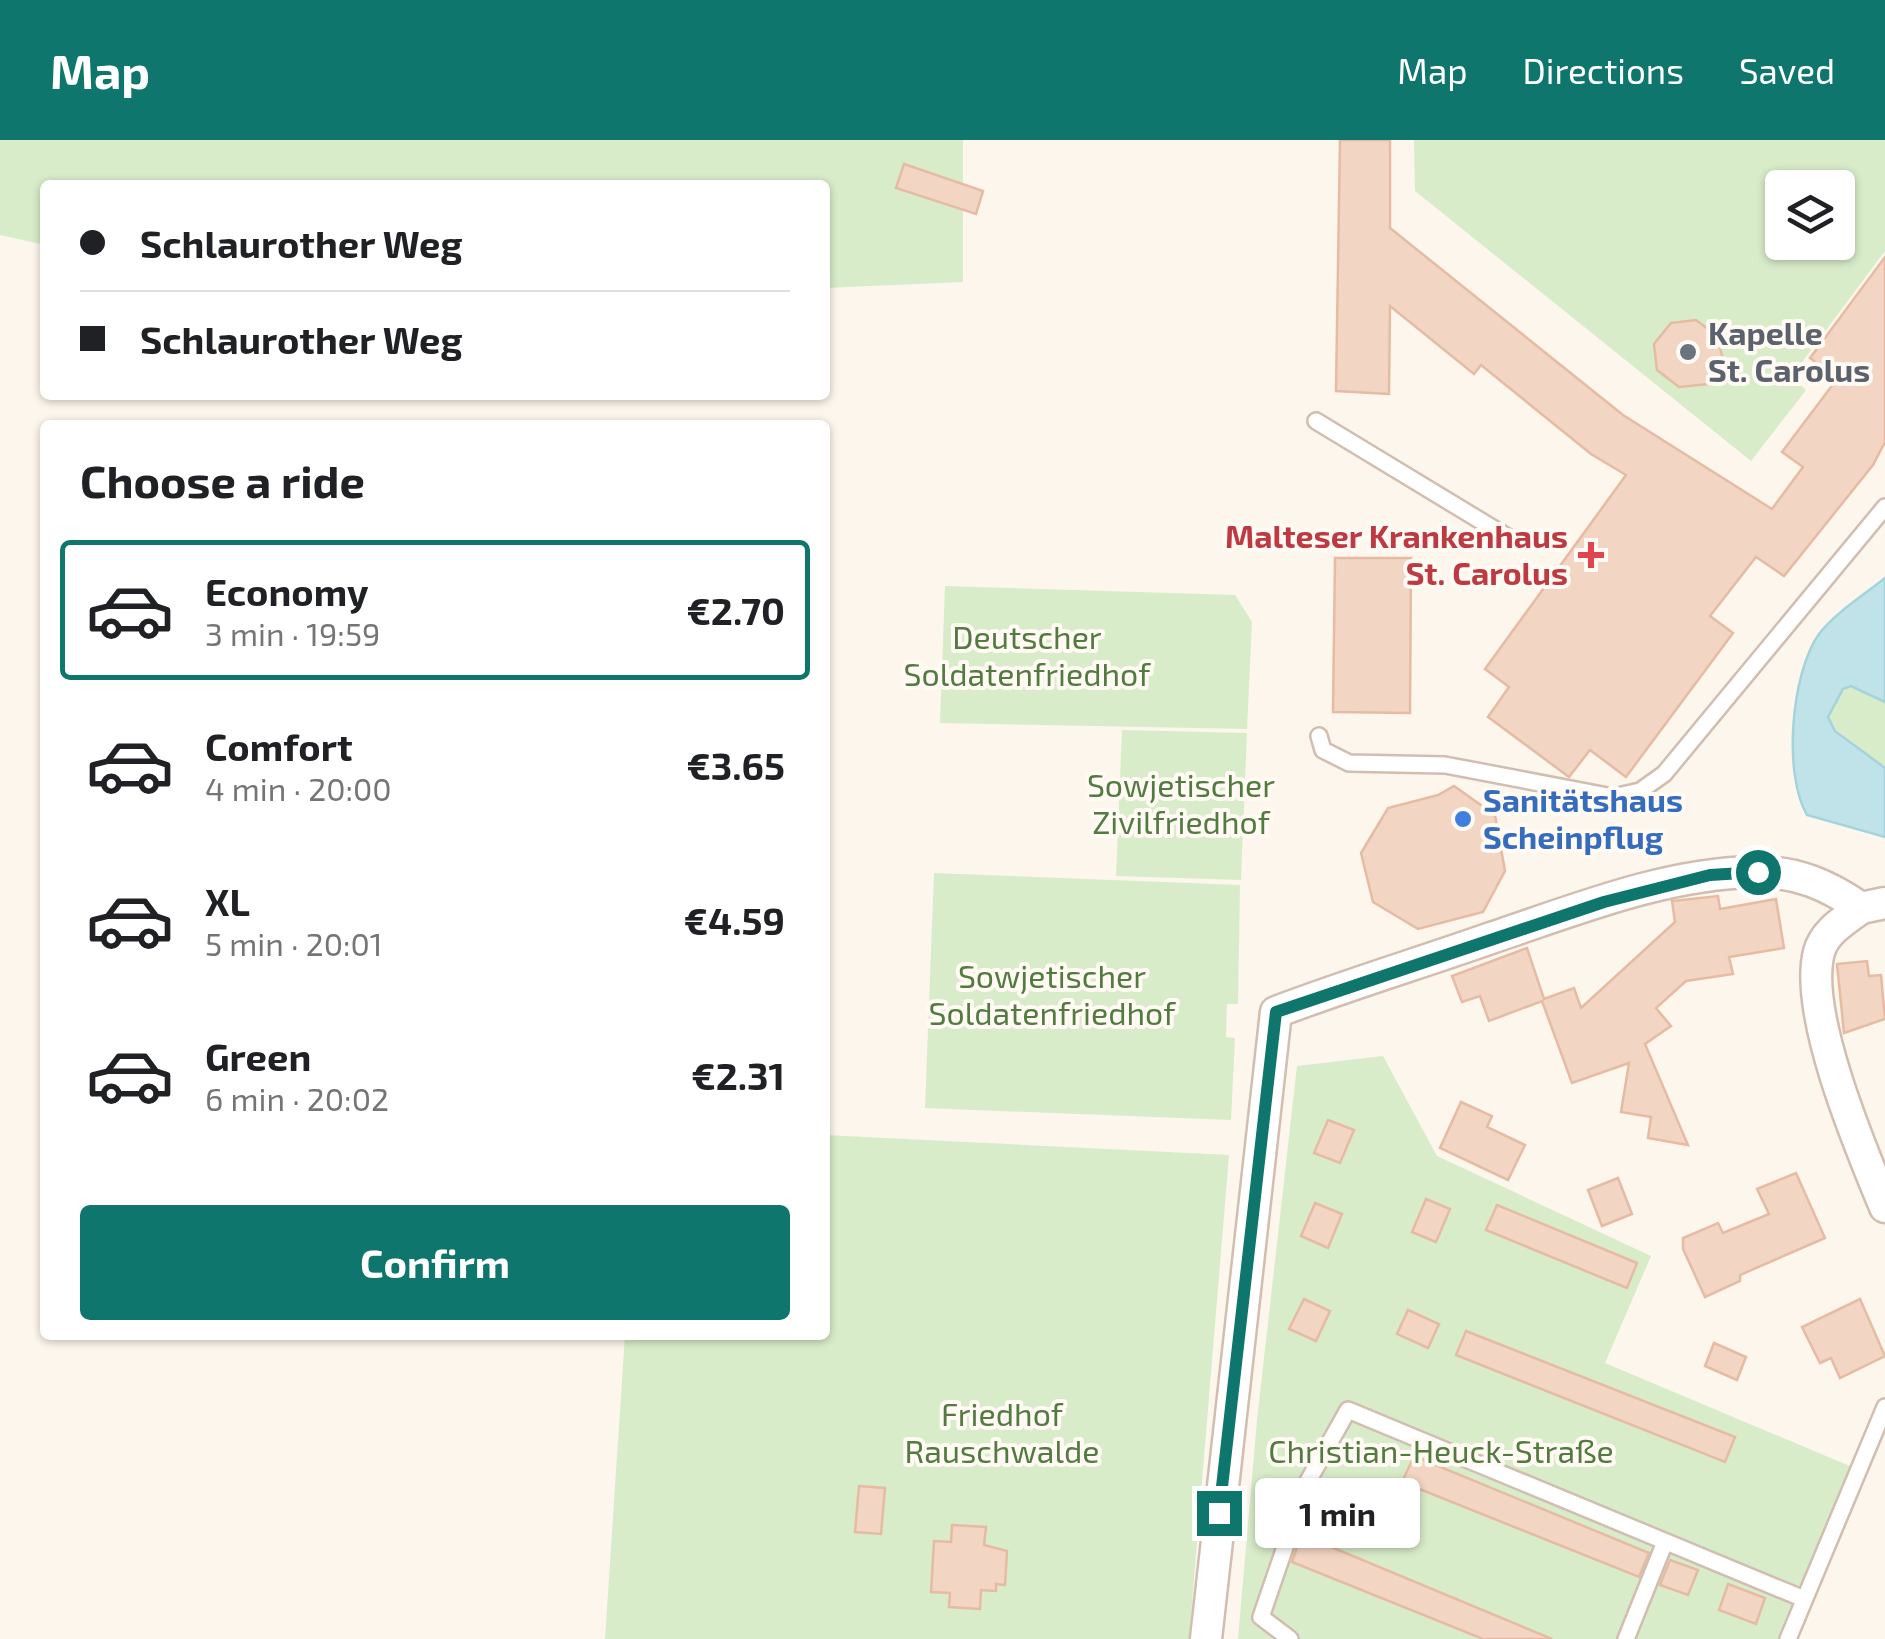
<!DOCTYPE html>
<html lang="en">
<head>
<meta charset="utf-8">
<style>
	:root { --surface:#fff; --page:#f2f2f2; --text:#202124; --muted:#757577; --line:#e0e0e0; --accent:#0f766e }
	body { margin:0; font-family:"Exo 2",sans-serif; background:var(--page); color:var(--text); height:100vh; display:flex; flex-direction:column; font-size:38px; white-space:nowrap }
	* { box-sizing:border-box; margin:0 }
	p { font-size:32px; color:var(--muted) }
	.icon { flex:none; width:55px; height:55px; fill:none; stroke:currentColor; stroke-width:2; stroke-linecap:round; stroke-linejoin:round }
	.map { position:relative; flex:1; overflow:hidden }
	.side { position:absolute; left:40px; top:280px; width:790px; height:920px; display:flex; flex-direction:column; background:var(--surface); border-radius:10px; box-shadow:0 2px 8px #0004 }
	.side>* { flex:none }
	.guide { position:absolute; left:40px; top:40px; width:790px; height:220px; border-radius:10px; box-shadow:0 2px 8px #0004; display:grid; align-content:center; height:220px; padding:0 40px; background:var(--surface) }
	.tools { position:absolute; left:1765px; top:30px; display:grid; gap:20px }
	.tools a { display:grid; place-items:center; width:90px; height:90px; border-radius:10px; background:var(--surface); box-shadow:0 2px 8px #0004; font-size:50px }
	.end { position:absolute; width:45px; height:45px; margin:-22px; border:12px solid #0f766e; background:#fff; box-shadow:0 0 0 5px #fff }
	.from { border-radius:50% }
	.bubble { position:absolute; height:70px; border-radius:10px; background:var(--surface); box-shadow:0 2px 8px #0004; font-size:32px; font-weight:700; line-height:70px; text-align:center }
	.guide b { display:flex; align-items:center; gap:35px; height:95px; font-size:38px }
	.guide b+b { border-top:2px solid var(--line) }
	.guide i { width:25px; height:25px; background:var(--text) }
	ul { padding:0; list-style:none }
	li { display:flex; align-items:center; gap:30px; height:140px; margin:0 20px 15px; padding:0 20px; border:5px solid transparent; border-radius:10px }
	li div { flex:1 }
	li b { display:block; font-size:38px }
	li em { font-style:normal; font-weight:700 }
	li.active { border-color:var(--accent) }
	li>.icon { width:90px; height:90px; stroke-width:1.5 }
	h2 { padding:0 40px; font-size:45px; line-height:120px }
	.primary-button { display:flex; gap:20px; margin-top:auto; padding:20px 40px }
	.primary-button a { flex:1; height:115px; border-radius:10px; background:var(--accent); color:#fff; font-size:40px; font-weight:700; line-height:115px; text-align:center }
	header { display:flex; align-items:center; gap:60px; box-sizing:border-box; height:140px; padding:0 50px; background:var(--accent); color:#fff }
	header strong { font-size:48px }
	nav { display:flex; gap:55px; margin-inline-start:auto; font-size:35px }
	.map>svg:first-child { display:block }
	.green { fill:#d8ecc9; fill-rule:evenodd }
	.water { fill:#bfe3e8; stroke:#a5d3da; stroke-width:2.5 }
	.building { fill:#f3d5c3; stroke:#e6bba3; stroke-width:2.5 }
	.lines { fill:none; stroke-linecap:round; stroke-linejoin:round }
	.service-casing { stroke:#d1beb0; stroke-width:20 }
	.minor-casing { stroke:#d1beb0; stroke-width:35 }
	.service { stroke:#fff; stroke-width:15 }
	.minor { stroke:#fff; stroke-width:30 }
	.route { stroke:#0f766e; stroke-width:12 }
	.worship-dot { fill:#6b7280; stroke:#fffaf3; stroke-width:4 }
	.health-dot { fill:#e0444e; stroke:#fffaf3; stroke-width:4 }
	.shop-dot { fill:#3f7fe0; stroke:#fffaf3; stroke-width:4 }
	.labels { text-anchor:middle; stroke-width:8; stroke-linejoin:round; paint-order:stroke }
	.worship-label { font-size:32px; font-weight:bold; fill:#5b616d; stroke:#fffaf3; text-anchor:start }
	.health-label { font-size:32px; font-weight:bold; fill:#be3a42; stroke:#fffaf3; text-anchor:end }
	.park-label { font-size:32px; fill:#537a41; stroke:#fffaf3 }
	.shop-label { font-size:32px; font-weight:bold; fill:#366cbe; stroke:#fffaf3; text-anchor:start }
</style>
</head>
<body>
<header>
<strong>Map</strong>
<nav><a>Map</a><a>Directions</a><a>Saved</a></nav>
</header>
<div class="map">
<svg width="1885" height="1499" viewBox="0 0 1885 1499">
	<rect width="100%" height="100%" fill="#fdf6ec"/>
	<g class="green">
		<polygon points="0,0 963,0 963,142 825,148 825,45 45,45 45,105 0,95"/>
		<path d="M1414 0H1885V111L1791 237 1806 250 1751 321 1415 51ZM1782 48H1838V102H1782Z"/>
		<polygon points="945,446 1235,455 1252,482 1247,589 940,583"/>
		<path d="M1851 546 1885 562V628L1829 584C1827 571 1839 551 1851 546Z"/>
		<polygon points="1122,590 1247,593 1241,740 1116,736"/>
		<polygon points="934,733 1240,745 1238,864 1227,864 1226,897 1235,898 1231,980 925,968"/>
		<polygon points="1383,916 1437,1016 1651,1116 1605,1223 1852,1327 1778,1499 1238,1499 1257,1280 1297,926"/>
		<polygon points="825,995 1229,1015 1189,1499 605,1499 625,1195 825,1195"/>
	</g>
	<path class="water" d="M1885 438V562L1851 546 1843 549 1828 577 1835 591 1885 628V697L1807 675C1783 634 1791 533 1819 494 1835 473 1864 455 1885 438Z"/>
	<g class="building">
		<polygon points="1340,0 1390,0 1390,88 1623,275 1772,369 1803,327 1782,312 1837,239 1810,218 1885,117 1885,302 1873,325 1784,436 1756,417 1710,476 1733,493 1626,637 1590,610 1569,637 1488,577 1509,547 1485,529 1626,335 1591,314 1481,225 1474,234 1390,166 1389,254 1336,251"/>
		<polygon points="904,24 983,51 976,74 896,48"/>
		<polygon points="1696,180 1717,196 1729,242 1679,247 1657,230 1654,204 1671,183"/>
		<polygon points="1335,418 1411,418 1410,573 1333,572"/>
		<polygon points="1454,646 1495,675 1505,731 1483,772 1418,789 1373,762 1361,713 1388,668 1438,655"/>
		<polygon points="1718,756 1720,769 1776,759 1784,808 1729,817 1733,834 1686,841 1656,868 1671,886 1645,904 1688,1005 1648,998 1651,977 1621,972 1629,923 1572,943 1542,861 1489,881 1480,856 1462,862 1452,836 1527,808 1544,859 1574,848 1581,868 1675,782 1672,761"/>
		<polygon points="1867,821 1869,836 1881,835 1885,879 1844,893 1837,824"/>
		<polygon points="1461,962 1492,976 1487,987 1525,1005 1508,1040 1440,1008"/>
		<polygon points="1328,980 1354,990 1340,1023 1314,1013"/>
		<polygon points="1796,1033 1825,1098 1740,1135 1740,1141 1705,1157 1683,1109 1683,1098 1718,1083 1723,1093 1769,1074 1757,1049"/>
		<polygon points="1618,1038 1632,1074 1602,1086 1588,1050"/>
		<polygon points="1426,1059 1450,1069 1436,1102 1412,1092"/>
		<polygon points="1315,1063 1342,1074 1328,1108 1301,1096"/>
		<polygon points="1497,1065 1637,1123 1627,1148 1486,1090"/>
		<polygon points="1304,1159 1330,1171 1316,1201 1289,1189"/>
		<polygon points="1860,1159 1885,1216 1840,1238 1831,1218 1820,1223 1802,1187"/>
		<polygon points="1408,1170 1439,1184 1428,1208 1397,1194"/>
		<polygon points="1466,1191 1735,1297 1725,1322 1456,1215"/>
		<polygon points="1714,1203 1746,1217 1737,1240 1705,1226"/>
		<polygon points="1414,1316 1649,1413 1639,1437 1402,1342"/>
		<polygon points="859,1346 885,1348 881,1394 855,1392"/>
		<polygon points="1314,1357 1338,1367 1324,1404 1552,1499 1483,1499 1292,1422"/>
		<polygon points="952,1385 986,1387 984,1405 1007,1411 1005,1445 996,1444 996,1451 981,1450 980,1469 949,1467 950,1453 931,1452 934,1401 951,1402"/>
		<polygon points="1670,1420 1698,1430 1688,1455 1660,1445"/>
		<polygon points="1728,1444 1765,1458 1756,1484 1719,1470"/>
	</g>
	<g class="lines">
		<defs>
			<g id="service">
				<polyline points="1316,281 1509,398"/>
				<polyline points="1319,596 1323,610 1349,623 1445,625 1613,657 1640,651 1664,634 1885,367"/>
				<polyline points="1290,1499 1261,1477 1307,1343 1348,1270 1804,1459"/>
				<polyline points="1626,1499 1665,1402"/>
				<polyline points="1788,1499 1885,1267"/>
			</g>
			<g id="minor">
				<path d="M1861 768C1844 781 1825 791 1819 812 1803 873 1861 1009 1885 1067"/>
				<path d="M1206 1499 1276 872C1347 845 1420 823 1491 798 1575 770 1666 733 1755 732 1796 731 1828 745 1861 768L1885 763"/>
			</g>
		</defs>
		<use href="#service" class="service-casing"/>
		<use href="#minor" class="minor-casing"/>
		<use href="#service" class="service"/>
		<use href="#minor" class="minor"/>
	</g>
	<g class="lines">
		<polyline class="route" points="1219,1373 1276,872 1604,762 1710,735 1758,732"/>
	</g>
	<circle class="worship-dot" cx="1688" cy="212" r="10"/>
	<path class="health-dot" d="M1586 400h10v10h10v10h-10v10h-10v-10h-10v-10h10z"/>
	<circle class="shop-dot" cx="1463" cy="679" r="10"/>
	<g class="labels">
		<g class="worship-label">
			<text x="1708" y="205">Kapelle<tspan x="1708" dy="37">St. Carolus</tspan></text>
		</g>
		<g class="health-label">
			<text x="1568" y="408">Malteser Krankenhaus<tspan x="1568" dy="37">St. Carolus</tspan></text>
		</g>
		<g class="park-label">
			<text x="1027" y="509">Deutscher<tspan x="1027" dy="37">Soldatenfriedhof</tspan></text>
			<text x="1181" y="657">Sowjetischer<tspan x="1181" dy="37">Zivilfriedhof</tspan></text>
			<text x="1052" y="848">Sowjetischer<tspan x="1052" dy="37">Soldatenfriedhof</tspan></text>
			<text x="1002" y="1286">Friedhof<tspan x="1002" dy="37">Rauschwalde</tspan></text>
			<text x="1441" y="1323">Christian-Heuck-Straße</text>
		</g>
		<g class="shop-label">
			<text x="1483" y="672">Sanitätshaus<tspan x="1483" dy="37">Scheinpflug</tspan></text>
		</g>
	</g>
</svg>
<div class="tools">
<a><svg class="icon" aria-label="layers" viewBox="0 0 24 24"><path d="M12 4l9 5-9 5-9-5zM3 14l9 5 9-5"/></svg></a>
</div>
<i class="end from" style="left:1758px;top:732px"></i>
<i class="end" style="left:1219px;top:1373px"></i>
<div class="bubble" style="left:1255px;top:1338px;width:165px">1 min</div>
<div class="guide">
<b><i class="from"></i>Schlaurother Weg</b>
<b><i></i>Schlaurother Weg</b>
</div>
<section class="side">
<h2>Choose a ride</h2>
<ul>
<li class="active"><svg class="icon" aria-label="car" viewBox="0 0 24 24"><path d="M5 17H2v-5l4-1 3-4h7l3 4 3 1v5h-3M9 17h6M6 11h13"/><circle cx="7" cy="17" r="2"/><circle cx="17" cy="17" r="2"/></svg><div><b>Economy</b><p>3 min · 19:59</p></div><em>€2.70</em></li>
<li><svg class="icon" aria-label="car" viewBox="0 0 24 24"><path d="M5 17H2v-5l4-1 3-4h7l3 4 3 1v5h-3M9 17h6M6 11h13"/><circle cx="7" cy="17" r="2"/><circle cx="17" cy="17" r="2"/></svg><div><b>Comfort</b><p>4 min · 20:00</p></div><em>€3.65</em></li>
<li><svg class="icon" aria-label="car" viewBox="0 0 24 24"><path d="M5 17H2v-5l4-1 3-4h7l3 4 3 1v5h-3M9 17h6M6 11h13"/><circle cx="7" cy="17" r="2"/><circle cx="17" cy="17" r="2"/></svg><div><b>XL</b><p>5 min · 20:01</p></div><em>€4.59</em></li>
<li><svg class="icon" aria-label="car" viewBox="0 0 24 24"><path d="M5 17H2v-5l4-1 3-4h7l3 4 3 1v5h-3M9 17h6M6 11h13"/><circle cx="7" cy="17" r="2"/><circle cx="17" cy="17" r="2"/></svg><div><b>Green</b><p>6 min · 20:02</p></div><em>€2.31</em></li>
</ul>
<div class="primary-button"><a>Confirm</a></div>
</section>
</div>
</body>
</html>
